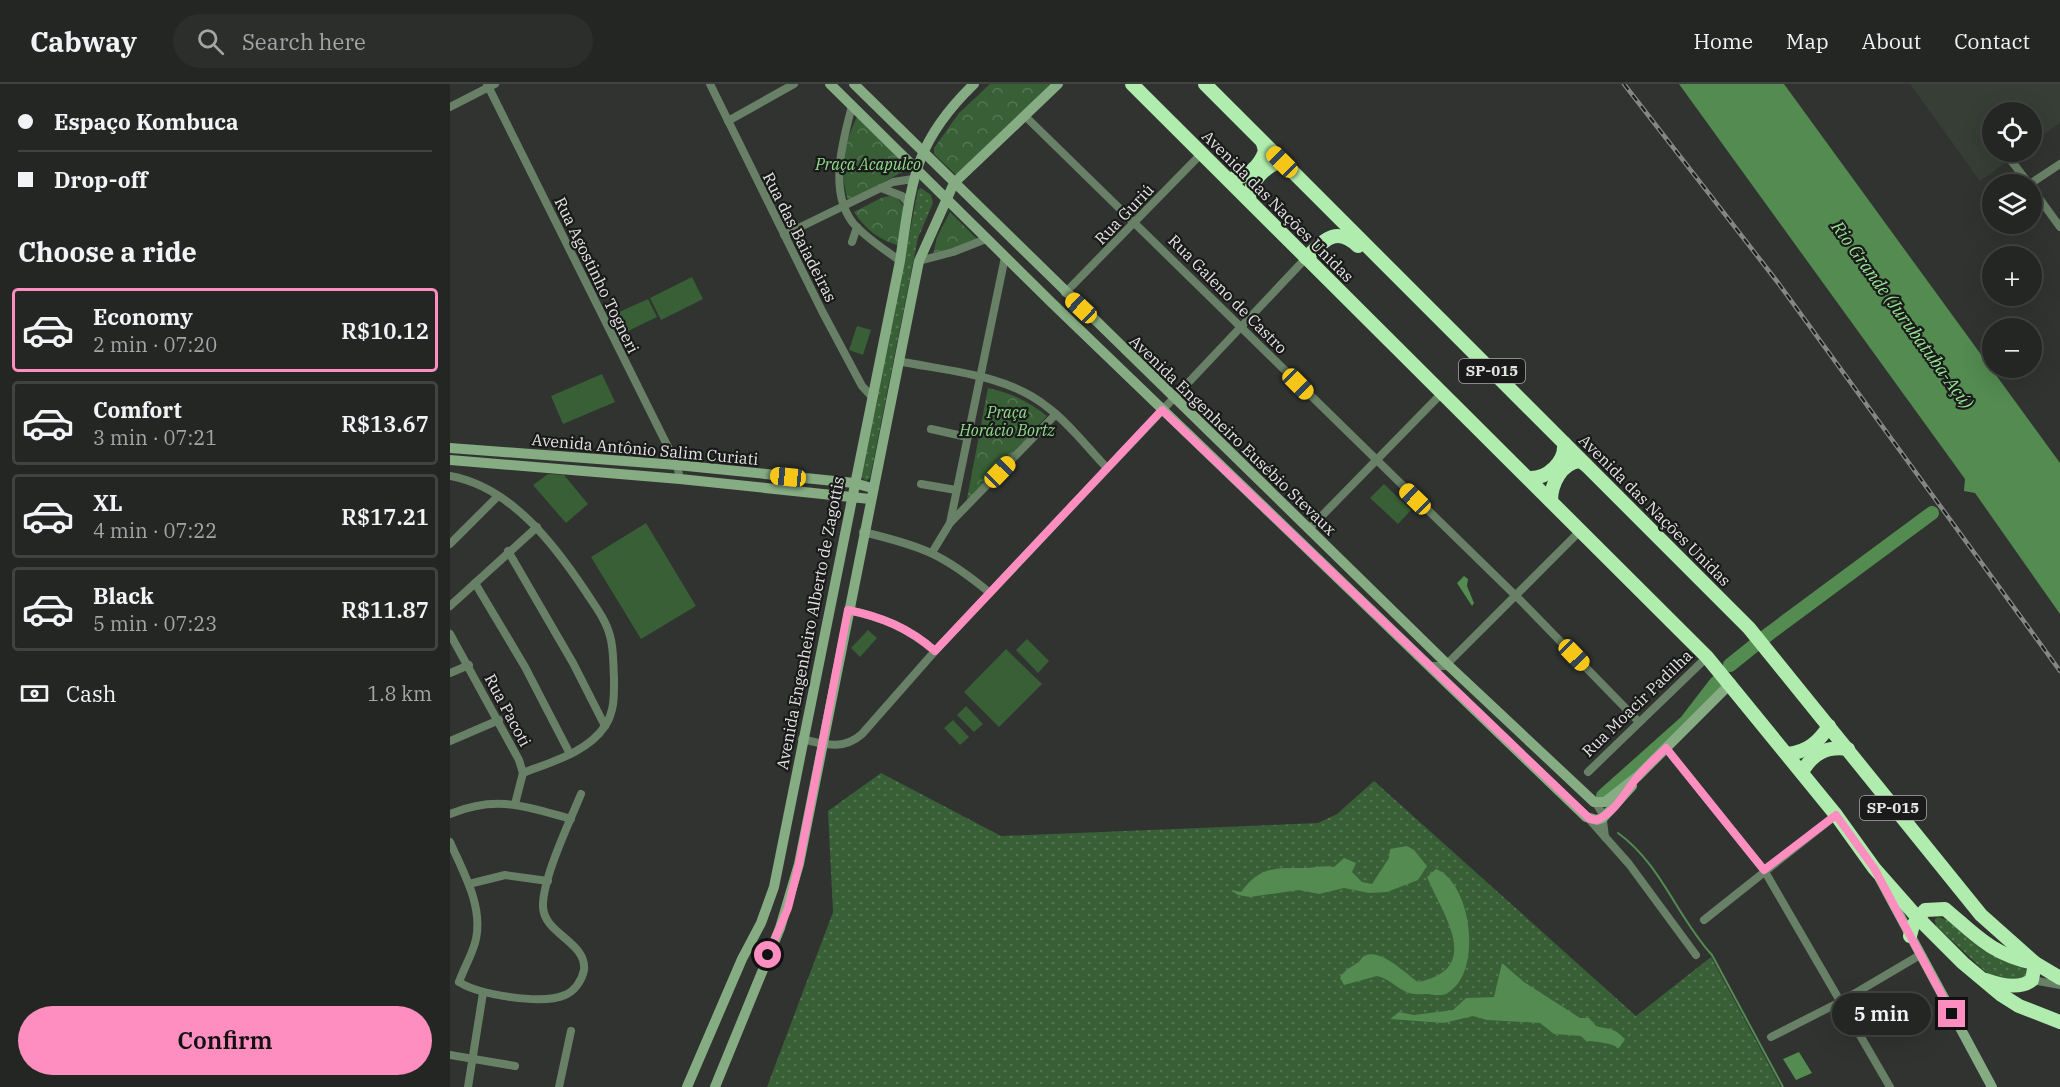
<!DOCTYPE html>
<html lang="en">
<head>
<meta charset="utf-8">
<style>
	:root { --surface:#242624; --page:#2c2e2c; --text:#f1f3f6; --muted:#a3a5a6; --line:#414341; --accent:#fd8ebf }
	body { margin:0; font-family:"IBM Plex Serif",serif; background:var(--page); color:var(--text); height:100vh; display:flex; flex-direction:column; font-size:22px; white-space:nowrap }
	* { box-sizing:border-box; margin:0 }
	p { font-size:20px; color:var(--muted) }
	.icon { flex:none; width:33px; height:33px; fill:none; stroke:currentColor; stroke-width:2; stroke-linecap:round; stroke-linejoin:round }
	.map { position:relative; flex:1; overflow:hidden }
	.sheet { display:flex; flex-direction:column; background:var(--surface); width:450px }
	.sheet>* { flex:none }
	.hud { display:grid; align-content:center; height:132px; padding:0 18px; background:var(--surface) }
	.controls { position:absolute; left:1532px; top:18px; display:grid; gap:12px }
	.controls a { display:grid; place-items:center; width:60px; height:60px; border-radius:50%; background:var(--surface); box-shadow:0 6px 24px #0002,0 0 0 2px var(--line); font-size:30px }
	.end { position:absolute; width:27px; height:27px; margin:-14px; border:8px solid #fd8ebf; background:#111; box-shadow:0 0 0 3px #111 }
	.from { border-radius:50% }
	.bubble { position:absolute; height:42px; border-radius:21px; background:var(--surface); box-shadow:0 6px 24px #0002,0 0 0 2px var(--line); font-size:20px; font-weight:600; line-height:42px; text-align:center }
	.car { position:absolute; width:18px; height:36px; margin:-18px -9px; border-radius:8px; box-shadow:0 0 4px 2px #0007; background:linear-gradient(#f5c518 24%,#345 0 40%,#f5c518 0 76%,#345 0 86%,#f5c518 0) }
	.hud b { display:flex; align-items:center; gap:21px; height:57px; font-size:22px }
	.hud b+b { border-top:2px solid var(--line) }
	.hud i { width:15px; height:15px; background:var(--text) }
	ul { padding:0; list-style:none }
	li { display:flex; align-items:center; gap:18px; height:84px; margin:0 12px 9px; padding:0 6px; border:3px solid var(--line); border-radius:6px }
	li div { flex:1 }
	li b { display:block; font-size:22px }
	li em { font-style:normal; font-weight:600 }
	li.on { border-color:var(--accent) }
	li>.icon { width:54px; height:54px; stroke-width:1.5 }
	h2 { padding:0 18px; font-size:27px; line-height:72px }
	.pay { display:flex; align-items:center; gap:15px; height:66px; padding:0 18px; font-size:22px }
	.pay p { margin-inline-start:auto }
	.button { display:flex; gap:12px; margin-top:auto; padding:12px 18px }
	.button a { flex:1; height:69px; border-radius:36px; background:var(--accent); color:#111; font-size:24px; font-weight:600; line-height:69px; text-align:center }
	header { display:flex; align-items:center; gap:36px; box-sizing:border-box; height:84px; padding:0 30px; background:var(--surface); border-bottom:2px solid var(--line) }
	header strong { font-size:28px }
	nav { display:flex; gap:33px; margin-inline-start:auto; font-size:21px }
	.search { width:420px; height:54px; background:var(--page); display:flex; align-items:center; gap:15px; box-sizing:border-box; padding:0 21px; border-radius:33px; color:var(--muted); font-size:22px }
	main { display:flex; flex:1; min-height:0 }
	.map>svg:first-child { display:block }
	.built { fill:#363e36 }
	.grass { fill:url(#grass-dots) }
	.park { fill:url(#park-crowns) }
	.pitch { fill:#385f36 }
	.water { fill:#538b51 }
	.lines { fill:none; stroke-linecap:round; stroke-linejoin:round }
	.stream { stroke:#538b51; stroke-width:2 }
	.river { stroke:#538b51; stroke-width:14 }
	.street { stroke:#688066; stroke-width:8 }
	.secondary { stroke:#86ac83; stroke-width:10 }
	.highway { stroke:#b0ecad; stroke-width:14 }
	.rail-casing { stroke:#848784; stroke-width:4.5 }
	.rail { stroke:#191a19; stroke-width:2; stroke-dasharray:7; stroke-linecap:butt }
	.route { stroke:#fd8ebf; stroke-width:8 }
	.labels { text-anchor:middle; stroke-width:4.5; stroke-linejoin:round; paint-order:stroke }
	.shield { fill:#191a19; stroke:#a6a8a6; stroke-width:1.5 }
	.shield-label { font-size:15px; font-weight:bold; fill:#e3e5e3 }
	.park-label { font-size:16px; font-style:italic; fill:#90de8c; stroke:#191a19 }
	.street-label { font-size:16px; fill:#e3e5e3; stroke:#191a19 }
	.water-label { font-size:18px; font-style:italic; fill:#95e391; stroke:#191a19 }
</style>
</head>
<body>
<header>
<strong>Cabway</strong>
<div class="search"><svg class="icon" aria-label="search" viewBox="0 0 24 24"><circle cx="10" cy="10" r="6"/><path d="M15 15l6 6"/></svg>Search here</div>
<nav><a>Home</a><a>Map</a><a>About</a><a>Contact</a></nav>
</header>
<main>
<section class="sheet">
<div class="hud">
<b><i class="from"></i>Espaço Kombuca</b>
<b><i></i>Drop-off</b>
</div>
<h2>Choose a ride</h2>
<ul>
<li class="on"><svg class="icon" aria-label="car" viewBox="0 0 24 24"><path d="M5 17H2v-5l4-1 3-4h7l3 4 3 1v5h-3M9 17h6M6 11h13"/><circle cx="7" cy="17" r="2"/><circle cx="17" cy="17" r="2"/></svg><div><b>Economy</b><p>2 min · 07:20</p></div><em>R$10.12</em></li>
<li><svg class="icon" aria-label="car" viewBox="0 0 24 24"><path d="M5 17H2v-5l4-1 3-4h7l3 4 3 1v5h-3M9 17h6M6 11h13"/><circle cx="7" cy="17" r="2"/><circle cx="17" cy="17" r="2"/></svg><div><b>Comfort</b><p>3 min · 07:21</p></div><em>R$13.67</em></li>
<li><svg class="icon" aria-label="car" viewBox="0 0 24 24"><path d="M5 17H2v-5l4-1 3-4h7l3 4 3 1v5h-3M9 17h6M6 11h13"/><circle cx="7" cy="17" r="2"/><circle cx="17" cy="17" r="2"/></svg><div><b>XL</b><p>4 min · 07:22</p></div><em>R$17.21</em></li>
<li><svg class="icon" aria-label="car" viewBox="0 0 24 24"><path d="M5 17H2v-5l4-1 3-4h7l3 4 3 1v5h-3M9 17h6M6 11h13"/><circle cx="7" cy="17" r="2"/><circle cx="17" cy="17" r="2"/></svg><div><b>Black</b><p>5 min · 07:23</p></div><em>R$11.87</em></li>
</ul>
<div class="pay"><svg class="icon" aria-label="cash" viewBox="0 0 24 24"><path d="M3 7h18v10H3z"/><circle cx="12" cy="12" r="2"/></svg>Cash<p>1.8 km</p></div>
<div class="button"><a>Confirm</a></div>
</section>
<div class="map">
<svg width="1610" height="1003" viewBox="0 0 1610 1003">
	<defs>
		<pattern id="grass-dots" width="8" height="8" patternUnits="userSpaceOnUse" patternTransform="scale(1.5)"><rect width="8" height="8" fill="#385f36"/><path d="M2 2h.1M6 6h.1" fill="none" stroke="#557653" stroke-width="1.8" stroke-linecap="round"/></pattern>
		<pattern id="park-crowns" width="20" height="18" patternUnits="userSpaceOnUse" patternTransform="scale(1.5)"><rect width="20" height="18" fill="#385f36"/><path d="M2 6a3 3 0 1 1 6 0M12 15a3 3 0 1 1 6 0" fill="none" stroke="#557653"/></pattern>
	</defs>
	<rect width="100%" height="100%" fill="#303330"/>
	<polygon class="built" points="1460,0 1610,0 1610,39 1581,60 1581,28 1542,28 1542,68 1571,68 1530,97"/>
	<g class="grass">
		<polygon points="471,104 481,111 483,119 468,154 420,394 416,397 411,393 468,106"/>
		<polygon points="431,689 551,752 868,739 887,730 924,697 1186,932 1261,873 1331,1003 317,1003 383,828 378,727"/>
		<polygon points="1488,833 1500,837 1533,866 1576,885 1578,891 1565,898 1540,892 1486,842 1485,835"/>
	</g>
	<g class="park">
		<polygon points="540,0 607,0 511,90 505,90 484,70 484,64 509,29"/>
		<path d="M407 33 456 82V86L398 117C389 85 393 62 407 33Z"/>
		<path d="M439 112 447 113 455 125 450 162C429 156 416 146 404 128L431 114Z"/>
		<polygon points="500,128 529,157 483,171 487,153"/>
		<path d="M538 304C561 309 578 317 597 332L516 420Z"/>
	</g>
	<g class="pitch">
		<polygon points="242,193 253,215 211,236 200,214"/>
		<polygon points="198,215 207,233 176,248 167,229"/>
		<polygon points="407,242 421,246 413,271 399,266"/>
		<polygon points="152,290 165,318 113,340 101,312"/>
		<polygon points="98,390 114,391 138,420 116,439 83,401"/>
		<polygon points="934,400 961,426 948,440 920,414"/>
		<polygon points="196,439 246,522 191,555 141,473"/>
		<polygon points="418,546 427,554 410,573 401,564"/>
		<polygon points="577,555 599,577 588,589 566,566"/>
		<polygon points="556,565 592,600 549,643 514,608"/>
		<polygon points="516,622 533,640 524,648 507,631"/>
		<polygon points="503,636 519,653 510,661 494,644"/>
	</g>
	<g class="water">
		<polygon points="1229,0 1334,0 1610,379 1610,530 1525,409 1514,407 1515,395"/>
		<polygon points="1014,492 1018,495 1017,502 1024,519 1022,522 1007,499"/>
		<path d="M957 762 964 766 977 782 968 796 937 808 919 809 894 804 869 810 849 806 800 813 788 811 781 806 791 808C810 782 826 784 855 784 865 784 873 781 884 783L894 774 906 779 902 788 912 798 922 800 939 774 940 765Z"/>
		<path d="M986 785C1022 799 1034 891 996 910 990 912 983 911 978 910 972 910 965 911 959 909 947 905 939 894 927 892L894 901 890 894C895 885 899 885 907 879 910 878 911 874 914 872 930 863 956 890 968 898 1034 885 993 831 977 793Z"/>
		<path d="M1052 879 1074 898 1130 934H1139L1146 942C1161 946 1163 943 1175 955L1169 964C1161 959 1145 957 1136 957L1131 952 1104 950 1090 939 1037 936 1023 932 994 939 940 935 949 928 964 931 1003 926 1016 914 1044 913Z"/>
		<polygon points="1349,968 1362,989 1346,996 1333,975"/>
	</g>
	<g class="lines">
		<path class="stream" d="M1168 749C1211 780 1227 833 1262 871L1333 1003"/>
		<g class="river">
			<polyline points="1280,581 1320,549 1482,429"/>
			<polyline points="1153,712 1236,638 1266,599"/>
		</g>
		<g class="street">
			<polyline points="37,0 227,381 230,395"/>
			<polyline points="260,0 372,227 412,302 423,314"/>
			<path d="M402 22C393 56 378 107 403 139 416 154 434 165 450 177"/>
			<polyline points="0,23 45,0"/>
			<polyline points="575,32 1074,520 1189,638"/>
			<polyline points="278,37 344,0"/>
			<polyline points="1560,75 1579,100"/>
			<polyline points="1580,100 1610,80"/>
			<polyline points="1581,103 1610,143"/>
			<polyline points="431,104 452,112 459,120"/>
			<polyline points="334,151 443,98 463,95"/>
			<polyline points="402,158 407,143"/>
			<polyline points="469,177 503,168 536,155"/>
			<polyline points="615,209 752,69"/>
			<path d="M448 277C496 287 556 290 596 322 619 339 637 363 657 384"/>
			<polyline points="481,345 517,353"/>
			<path d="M0 392C61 403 104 460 136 508 145 522 156 536 160 552 164 565 163 580 164 593 164 610 165 627 155 642 138 668 101 678 73 689"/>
			<polyline points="471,400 506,406"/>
			<polyline points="501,438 606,330"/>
			<polyline points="859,445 993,308"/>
			<path d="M413 448C472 462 493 470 540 509"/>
			<polyline points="0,460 48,412"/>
			<polyline points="58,467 123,579 155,642"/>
			<polyline points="483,467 500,439 555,173"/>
			<polyline points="25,499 75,583 120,670"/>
			<polyline points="0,522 87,443"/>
			<path d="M398 526C432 533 458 544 485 567"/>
			<polyline points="0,550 69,676 73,689 65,720"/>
			<polyline points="980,582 995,582 1131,446"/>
			<polyline points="0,589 19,581"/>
			<path d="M352 655C374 660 393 667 412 650L485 567 856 174"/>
			<polyline points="0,657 49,636"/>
			<polyline points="1216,664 1314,786 1440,1003"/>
			<polyline points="1138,688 1257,573"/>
			<polyline points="1146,719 1152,729 1155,753"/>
			<path d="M0 730C47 711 74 722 121 735"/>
			<polyline points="1140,736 1179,780 1246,871"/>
			<path d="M0 758C13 788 33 821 26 855 23 869 14 884 9 898"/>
			<polyline points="19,800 55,791 98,797"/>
			<polyline points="1254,836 1386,731"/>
			<polyline points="1582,896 1610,901"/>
			<path d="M9 898C29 911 92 921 115 911 125 907 132 896 134 886 137 858 94 850 93 823 92 795 120 737 131 710"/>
			<polyline points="1321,953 1392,917 1470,871"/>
			<polyline points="0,971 65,982"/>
			<polyline points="18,1003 33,909"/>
			<polyline points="109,1003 121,947"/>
		</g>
		<g class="secondary">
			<polyline points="380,0 603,220 1136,733 1147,736 1153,734 1182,702"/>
			<polyline points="404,0 997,580 1144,718 1155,718 1188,692 1281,599"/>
			<polyline points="0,364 227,381 404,399 422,404"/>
			<polyline points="0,376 230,395 420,415"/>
			<polyline points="1430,795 1542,1003"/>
			<path d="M237 1003 292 875 311 839 324 803 450 177C462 97 463 59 524 0"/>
			<polyline points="265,1003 330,844 349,780 469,177 504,99 608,0"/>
		</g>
		<g class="highway">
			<polyline points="682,0 1257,573 1386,731 1424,784 1468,834 1513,879 1550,910 1569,922 1610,938"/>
			<polyline points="755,0 1299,544 1531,831 1585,879 1610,894"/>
			<path d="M778 95C795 95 809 84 815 67L813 59"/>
			<path d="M799 116C799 99 815 81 833 77"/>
			<path d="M856 174C874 157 885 141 908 162"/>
			<path d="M1079 394C1097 395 1116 378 1114 359"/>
			<path d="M1101 417C1101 400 1111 379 1130 377L1136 381"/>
			<path d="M1338 670C1357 668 1369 658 1379 642"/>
			<path d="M1352 688C1363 669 1377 662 1398 665"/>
			<path d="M1460 852 1463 841 1475 826 1495 825C1526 851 1541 870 1583 879"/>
			<path d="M1536 896C1550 901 1569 906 1582 896L1585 879"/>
		</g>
		<defs>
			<polyline id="rail" points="1174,0 1329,200 1610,587"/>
		</defs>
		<use href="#rail" class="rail-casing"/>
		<use href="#rail" class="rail"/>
	</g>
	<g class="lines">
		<path class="route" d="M318 871 338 824 349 780 398 526C432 533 459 544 485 567L712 326 1140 735 1147 736C1167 727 1175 707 1189 691 1197 682 1207 673 1216 664L1314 786 1386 731 1424 784 1502 930"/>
	</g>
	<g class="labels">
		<g class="shield">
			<rect x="1009" y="275" width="66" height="24" rx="4.5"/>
			<rect x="1410" y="712" width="66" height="24" rx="4.5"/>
		</g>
		<g class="shield-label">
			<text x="1042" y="292">SP-015</text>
			<text x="1443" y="729">SP-015</text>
		</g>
		<g class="park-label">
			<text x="418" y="86">Praça Acapulco</text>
			<text x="557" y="334">Praça<tspan x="557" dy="18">Horácio Bortz</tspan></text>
		</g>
		<g class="street-label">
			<text transform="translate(828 122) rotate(45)" y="6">Avenida das Nações Unidas</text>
			<text transform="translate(674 130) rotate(-46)" y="6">Rua Guriú</text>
			<text transform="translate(350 153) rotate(63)" y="6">Rua das Baiadeiras</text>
			<text transform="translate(147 191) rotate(64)" y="6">Rua Agostinho Togneri</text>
			<text transform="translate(778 210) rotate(45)" y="6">Rua Galeno de Castro</text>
			<text transform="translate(783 351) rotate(44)" y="6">Avenida Engenheiro Eusébio Stevaux</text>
			<text transform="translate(195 365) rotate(5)" y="6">Avenida Antônio Salim Curiati</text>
			<text transform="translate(1205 426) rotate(45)" y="6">Avenida das Nações Unidas</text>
			<text transform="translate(360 539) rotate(-79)" y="6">Avenida Engenheiro Alberto de Zagottis</text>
			<text transform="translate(1187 619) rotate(-44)" y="6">Rua Moacir Padilha</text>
			<text transform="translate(58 626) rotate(62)" y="6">Rua Pacoti</text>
		</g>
		<g class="water-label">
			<text transform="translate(1452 231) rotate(54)" y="6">Rio Grande (Jurubatuba-Açú)</text>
		</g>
	</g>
</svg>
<div class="controls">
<a><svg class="icon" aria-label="locate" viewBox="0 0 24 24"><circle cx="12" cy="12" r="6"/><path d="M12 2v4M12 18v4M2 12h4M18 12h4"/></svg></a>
<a><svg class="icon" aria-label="layers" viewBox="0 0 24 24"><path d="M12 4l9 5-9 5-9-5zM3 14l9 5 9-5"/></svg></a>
<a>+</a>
<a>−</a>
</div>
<i class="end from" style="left:318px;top:871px"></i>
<i class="end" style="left:1502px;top:930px"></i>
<div class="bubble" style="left:1382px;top:909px;width:99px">5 min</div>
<i class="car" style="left:832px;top:78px;rotate:315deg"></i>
<i class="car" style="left:631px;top:224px;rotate:313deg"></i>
<i class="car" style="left:848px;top:300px;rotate:135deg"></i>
<i class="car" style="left:550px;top:388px;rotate:44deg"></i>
<i class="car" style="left:338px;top:393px;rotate:276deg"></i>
<i class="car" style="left:965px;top:415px;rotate:314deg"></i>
<i class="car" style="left:1124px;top:571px;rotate:136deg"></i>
</div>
</main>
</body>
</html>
